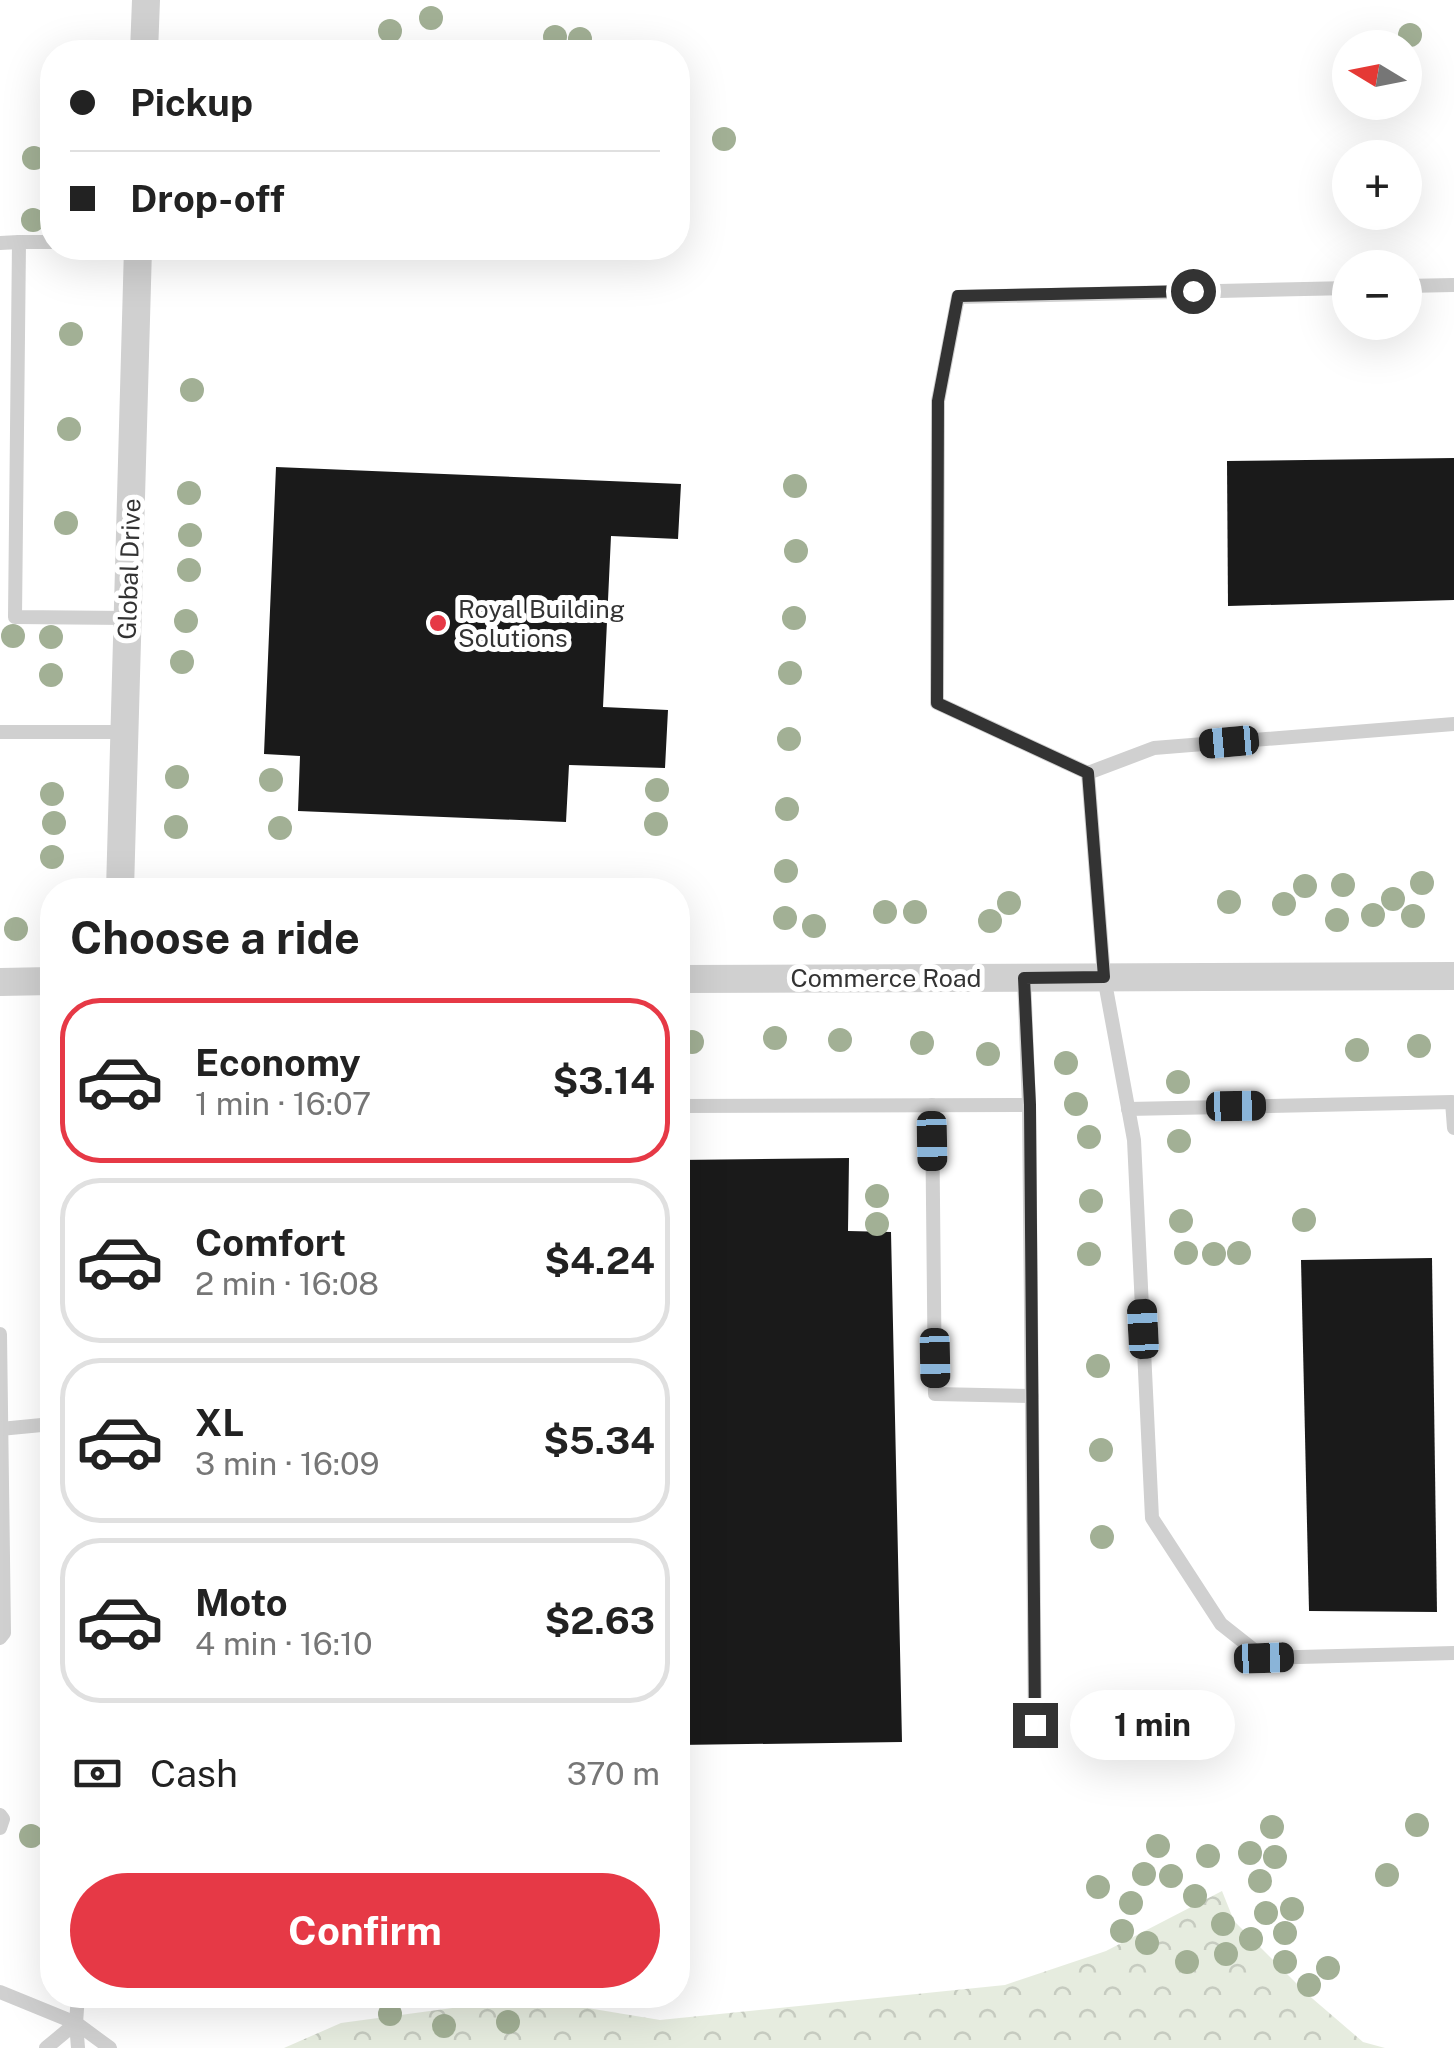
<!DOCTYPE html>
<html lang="en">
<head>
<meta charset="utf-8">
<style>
	:root { --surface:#fff; --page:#f6f6f6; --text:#222; --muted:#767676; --line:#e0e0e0; --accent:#e63946 }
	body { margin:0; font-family:"Public Sans",sans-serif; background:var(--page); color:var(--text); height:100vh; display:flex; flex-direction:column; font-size:38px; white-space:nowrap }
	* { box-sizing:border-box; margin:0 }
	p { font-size:32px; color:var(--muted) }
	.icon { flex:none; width:55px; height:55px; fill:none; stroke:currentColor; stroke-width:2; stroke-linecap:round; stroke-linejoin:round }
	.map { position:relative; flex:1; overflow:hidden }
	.drawer { position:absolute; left:40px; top:878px; width:650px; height:1130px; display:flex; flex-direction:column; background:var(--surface); border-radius:40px; box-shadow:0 10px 40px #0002 }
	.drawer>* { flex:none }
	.top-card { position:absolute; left:40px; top:40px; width:650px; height:220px; border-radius:40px; box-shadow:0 10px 40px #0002; display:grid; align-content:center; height:220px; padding:0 30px; background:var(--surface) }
	.needle { width:65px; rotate:280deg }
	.fabs { position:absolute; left:1332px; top:30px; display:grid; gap:20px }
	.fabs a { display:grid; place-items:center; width:90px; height:90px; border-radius:50%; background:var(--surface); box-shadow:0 10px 40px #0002; font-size:50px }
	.end { position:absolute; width:45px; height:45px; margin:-22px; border:12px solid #333; background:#fff; box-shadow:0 0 0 5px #fff }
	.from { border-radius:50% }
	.bubble { position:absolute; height:70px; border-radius:35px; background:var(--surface); box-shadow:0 10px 40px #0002; font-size:32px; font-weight:700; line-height:70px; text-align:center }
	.car { position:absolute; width:30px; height:60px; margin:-30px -15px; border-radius:12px; box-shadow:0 0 8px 2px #0007; background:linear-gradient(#222 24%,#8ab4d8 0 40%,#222 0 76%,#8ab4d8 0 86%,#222 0) }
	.top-card b { display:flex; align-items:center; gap:35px; height:95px; font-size:38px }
	.top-card b+b { border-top:2px solid var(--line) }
	.top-card i { width:25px; height:25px; background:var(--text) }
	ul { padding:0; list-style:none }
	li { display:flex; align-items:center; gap:30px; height:165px; margin:0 20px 15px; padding:0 10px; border:5px solid var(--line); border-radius:40px }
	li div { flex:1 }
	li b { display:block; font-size:38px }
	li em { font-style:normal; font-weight:700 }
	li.on { border-color:var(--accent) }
	li>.icon { width:90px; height:90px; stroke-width:1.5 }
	h2 { padding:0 30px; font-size:45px; line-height:120px }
	.pay { display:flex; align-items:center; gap:25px; height:110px; padding:0 30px; font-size:38px }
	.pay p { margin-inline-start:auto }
	.button { display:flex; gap:20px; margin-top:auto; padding:20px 30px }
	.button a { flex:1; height:115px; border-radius:60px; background:var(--accent); color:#fff; font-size:40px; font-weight:700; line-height:115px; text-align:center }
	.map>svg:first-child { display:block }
	.forest { fill:url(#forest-crowns) }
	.building { fill:#1a1a1a }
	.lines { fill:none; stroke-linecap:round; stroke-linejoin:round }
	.lane { stroke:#d0d0d0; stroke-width:14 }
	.street { stroke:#d0d0d0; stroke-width:28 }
	.tree { fill:#a2b095 }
	.route { stroke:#333; stroke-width:12 }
	.poi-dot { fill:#e63946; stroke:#fff; stroke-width:4 }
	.labels { text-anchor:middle; stroke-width:10; stroke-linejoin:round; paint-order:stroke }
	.street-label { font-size:25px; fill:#333; stroke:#fff }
	.poi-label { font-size:25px; fill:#333; stroke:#fff; text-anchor:start }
</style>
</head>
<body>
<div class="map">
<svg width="1454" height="2048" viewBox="0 0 1454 2048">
	<defs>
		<pattern id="forest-crowns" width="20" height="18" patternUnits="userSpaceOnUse" patternTransform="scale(2.5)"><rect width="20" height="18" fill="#e6ecdf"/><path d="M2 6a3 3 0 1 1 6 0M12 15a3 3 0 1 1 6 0" fill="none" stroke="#c6cbc0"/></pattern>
	</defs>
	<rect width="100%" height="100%" fill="#fff"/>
	<polygon class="forest" points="1222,1891 1234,1921 1306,1993 1363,2042 1385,2048 284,2048 341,2023 527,1998 660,2020 1005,1985 1106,1951"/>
	<g class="building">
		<polygon points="1454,458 1454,600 1228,606 1227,461"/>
		<polygon points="276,467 681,484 678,539 611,536 603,707 668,710 665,768 569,765 566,822 298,811 300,756 264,754"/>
		<polygon points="849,1158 848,1231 891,1232 902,1742 678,1745 678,1160"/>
		<polygon points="1432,1258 1437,1612 1309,1611 1301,1260"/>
	</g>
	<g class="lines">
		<g class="lane">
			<polyline points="52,242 19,242 15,617 128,618"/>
			<polyline points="0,243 19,242"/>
			<polyline points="1405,286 1454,285"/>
			<polyline points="1350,288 958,297 938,401 937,703 1088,773 1154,748 1454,724"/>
			<polyline points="0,732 124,732"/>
			<polyline points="1088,773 1104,977 1134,1140 1152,1518 1221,1624 1264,1658 1454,1653"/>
			<polyline points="932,1105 935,1394 1032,1396"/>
			<polyline points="1029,1105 1035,1725"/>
			<polyline points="678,1106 1029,1105 1024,977"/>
			<polyline points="1128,1109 1452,1102 1454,1128"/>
			<polyline points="0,1334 4,1633 0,1638"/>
			<polyline points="0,1429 52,1424"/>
			<polyline points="0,1815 3,1819 0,1828"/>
			<polyline points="0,1992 76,2023 110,2048"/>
			<polyline points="76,2023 78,2048"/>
			<polyline points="46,2048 76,2023 78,1995"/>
		</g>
		<g class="street">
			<polyline points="144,52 146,0"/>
			<polyline points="120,890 138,248"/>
			<polyline points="678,979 1454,976"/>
			<polyline points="0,982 52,981"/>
		</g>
	</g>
	<g class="tree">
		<circle cx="431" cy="18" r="12"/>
		<circle cx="390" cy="31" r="12"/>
		<circle cx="1410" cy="35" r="12"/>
		<circle cx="555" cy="37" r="12"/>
		<circle cx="580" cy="39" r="12"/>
		<circle cx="724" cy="139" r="12"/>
		<circle cx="34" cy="158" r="12"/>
		<circle cx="33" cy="220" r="12"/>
		<circle cx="71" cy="334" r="12"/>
		<circle cx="192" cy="390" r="12"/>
		<circle cx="69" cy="429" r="12"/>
		<circle cx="795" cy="486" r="12"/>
		<circle cx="189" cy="493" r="12"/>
		<circle cx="66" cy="523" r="12"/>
		<circle cx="190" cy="535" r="12"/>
		<circle cx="796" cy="551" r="12"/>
		<circle cx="189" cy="570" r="12"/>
		<circle cx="794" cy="618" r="12"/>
		<circle cx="186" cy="621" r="12"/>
		<circle cx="13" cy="636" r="12"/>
		<circle cx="51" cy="637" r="12"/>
		<circle cx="182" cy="662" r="12"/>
		<circle cx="790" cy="673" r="12"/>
		<circle cx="51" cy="675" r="12"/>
		<circle cx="789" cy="739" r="12"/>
		<circle cx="177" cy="777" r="12"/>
		<circle cx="271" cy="780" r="12"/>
		<circle cx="657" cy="790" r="12"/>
		<circle cx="52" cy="794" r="12"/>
		<circle cx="787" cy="809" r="12"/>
		<circle cx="54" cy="823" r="12"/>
		<circle cx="656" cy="824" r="12"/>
		<circle cx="176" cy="827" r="12"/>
		<circle cx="280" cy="828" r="12"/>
		<circle cx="52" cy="857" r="12"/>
		<circle cx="786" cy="871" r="12"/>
		<circle cx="1422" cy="883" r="12"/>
		<circle cx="1343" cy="885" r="12"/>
		<circle cx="1305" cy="886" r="12"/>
		<circle cx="1393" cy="899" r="12"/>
		<circle cx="1229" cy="902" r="12"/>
		<circle cx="1009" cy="903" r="12"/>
		<circle cx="1284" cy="904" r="12"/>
		<circle cx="885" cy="912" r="12"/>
		<circle cx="915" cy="912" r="12"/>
		<circle cx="1373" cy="915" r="12"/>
		<circle cx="1413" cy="916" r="12"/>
		<circle cx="785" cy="918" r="12"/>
		<circle cx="1337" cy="920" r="12"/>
		<circle cx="990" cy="921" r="12"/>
		<circle cx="814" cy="926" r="12"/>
		<circle cx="16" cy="929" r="12"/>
		<circle cx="775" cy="1038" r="12"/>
		<circle cx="840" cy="1040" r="12"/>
		<circle cx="692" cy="1042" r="12"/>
		<circle cx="922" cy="1043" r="12"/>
		<circle cx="1419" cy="1046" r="12"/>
		<circle cx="1357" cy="1050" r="12"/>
		<circle cx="988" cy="1054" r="12"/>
		<circle cx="1066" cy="1063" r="12"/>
		<circle cx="1178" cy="1082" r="12"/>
		<circle cx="1076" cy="1104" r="12"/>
		<circle cx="1089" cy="1137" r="12"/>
		<circle cx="1179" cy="1141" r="12"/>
		<circle cx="877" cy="1196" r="12"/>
		<circle cx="1091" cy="1201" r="12"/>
		<circle cx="1304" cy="1220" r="12"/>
		<circle cx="1181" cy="1221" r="12"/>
		<circle cx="877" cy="1224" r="12"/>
		<circle cx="1186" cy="1253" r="12"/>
		<circle cx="1239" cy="1253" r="12"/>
		<circle cx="1089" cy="1254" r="12"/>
		<circle cx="1214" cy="1254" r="12"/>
		<circle cx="1098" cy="1366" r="12"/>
		<circle cx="1101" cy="1450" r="12"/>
		<circle cx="1102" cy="1537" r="12"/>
		<circle cx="1417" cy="1825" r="12"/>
		<circle cx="1272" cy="1827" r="12"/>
		<circle cx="31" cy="1836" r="12"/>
		<circle cx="1158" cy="1846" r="12"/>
		<circle cx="1250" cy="1853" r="12"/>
		<circle cx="1208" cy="1856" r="12"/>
		<circle cx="1275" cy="1857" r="12"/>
		<circle cx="1144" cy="1874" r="12"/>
		<circle cx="1387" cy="1875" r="12"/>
		<circle cx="1171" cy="1876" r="12"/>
		<circle cx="1260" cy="1881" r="12"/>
		<circle cx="1098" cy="1887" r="12"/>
		<circle cx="1195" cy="1896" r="12"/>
		<circle cx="1131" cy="1903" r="12"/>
		<circle cx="1292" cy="1909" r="12"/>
		<circle cx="1266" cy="1913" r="12"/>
		<circle cx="1223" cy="1924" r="12"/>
		<circle cx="1122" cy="1931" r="12"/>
		<circle cx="1285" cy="1933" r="12"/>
		<circle cx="1251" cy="1939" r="12"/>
		<circle cx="1147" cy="1943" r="12"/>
		<circle cx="1226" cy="1954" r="12"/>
		<circle cx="1187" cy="1962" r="12"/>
		<circle cx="1285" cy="1962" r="12"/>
		<circle cx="1328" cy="1968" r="12"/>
		<circle cx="1309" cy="1985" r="12"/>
		<circle cx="390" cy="2014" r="12"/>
		<circle cx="508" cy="2022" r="12"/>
		<circle cx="444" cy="2026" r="12"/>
	</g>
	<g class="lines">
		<polyline class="route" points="1035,1725 1030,1105 1024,978 1104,977 1088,773 937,703 938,401 958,296 1193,291"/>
	</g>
	<circle class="poi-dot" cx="438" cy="623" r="10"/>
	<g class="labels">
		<g class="street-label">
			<text transform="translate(129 569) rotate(-88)" y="9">Global Drive</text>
			<text x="886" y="987">Commerce Road</text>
		</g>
		<g class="poi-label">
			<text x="458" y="618">Royal Building<tspan x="458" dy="29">Solutions</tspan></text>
		</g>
	</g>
</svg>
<div class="fabs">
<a><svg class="needle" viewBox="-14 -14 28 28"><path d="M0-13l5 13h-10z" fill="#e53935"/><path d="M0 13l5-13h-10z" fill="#767676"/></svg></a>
<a>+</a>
<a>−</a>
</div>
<i class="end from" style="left:1193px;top:291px"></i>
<i class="end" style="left:1035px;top:1725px"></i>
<div class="bubble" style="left:1070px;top:1690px;width:165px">1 min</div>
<i class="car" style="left:1229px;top:742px;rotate:265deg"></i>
<i class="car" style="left:1236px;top:1106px;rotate:89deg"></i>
<i class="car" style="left:932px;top:1141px;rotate:179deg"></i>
<i class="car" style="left:1143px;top:1329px;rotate:357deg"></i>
<i class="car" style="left:935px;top:1358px;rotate:179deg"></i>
<i class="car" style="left:1264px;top:1658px;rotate:88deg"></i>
<div class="top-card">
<b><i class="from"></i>Pickup</b>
<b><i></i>Drop-off</b>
</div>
<section class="drawer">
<h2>Choose a ride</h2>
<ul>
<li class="on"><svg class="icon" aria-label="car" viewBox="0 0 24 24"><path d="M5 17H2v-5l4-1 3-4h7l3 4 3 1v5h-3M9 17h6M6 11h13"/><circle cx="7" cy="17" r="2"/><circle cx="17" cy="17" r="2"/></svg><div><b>Economy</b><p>1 min · 16:07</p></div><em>$3.14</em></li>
<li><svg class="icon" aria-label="car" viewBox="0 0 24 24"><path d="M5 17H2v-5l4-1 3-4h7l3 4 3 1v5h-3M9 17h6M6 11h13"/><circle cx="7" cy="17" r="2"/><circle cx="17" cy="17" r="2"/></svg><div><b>Comfort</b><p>2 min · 16:08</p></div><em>$4.24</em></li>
<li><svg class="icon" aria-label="car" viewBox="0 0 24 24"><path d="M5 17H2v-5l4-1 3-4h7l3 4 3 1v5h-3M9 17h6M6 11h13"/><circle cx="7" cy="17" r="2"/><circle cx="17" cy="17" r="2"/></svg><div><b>XL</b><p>3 min · 16:09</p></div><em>$5.34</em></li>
<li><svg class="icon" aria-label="car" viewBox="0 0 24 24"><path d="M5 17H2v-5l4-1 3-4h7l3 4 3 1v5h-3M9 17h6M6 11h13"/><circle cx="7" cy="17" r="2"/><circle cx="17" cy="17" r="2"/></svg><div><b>Moto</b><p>4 min · 16:10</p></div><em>$2.63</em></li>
</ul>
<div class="pay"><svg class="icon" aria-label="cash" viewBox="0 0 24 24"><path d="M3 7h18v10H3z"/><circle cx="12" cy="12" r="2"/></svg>Cash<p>370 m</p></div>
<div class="button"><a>Confirm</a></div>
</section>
</div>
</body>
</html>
